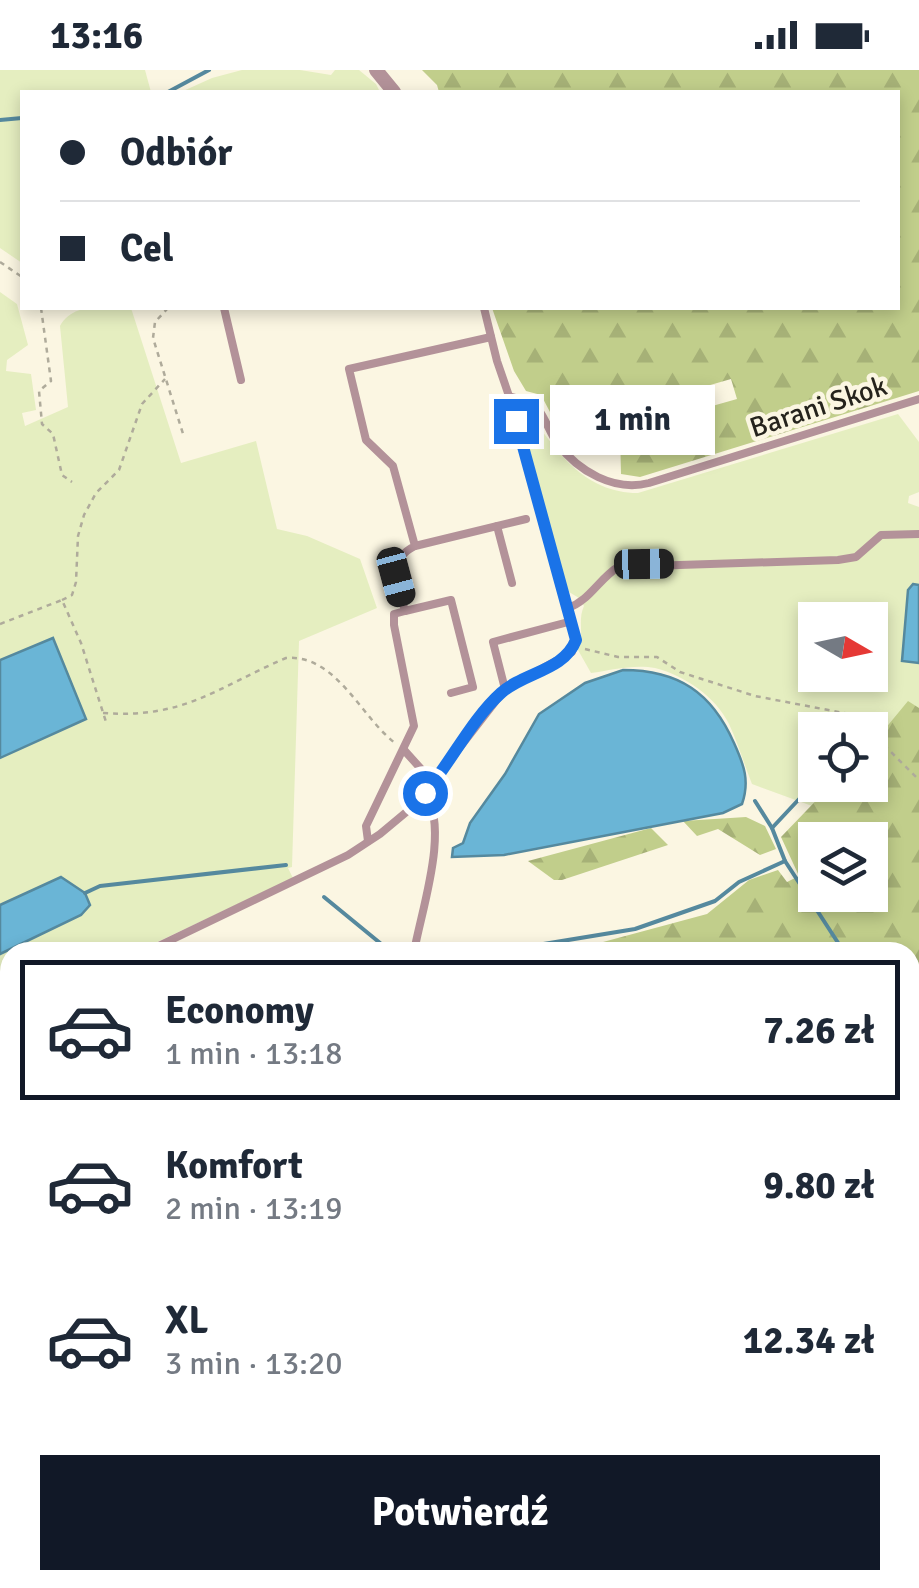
<!DOCTYPE html>
<html lang="pl">
<head>
<meta charset="utf-8">
<style>
	:root { --surface:#fff; --page:#f2f2f3; --text:#1f2937; --muted:#747a83; --line:#e0e1e3; --accent:#111827 }
	body { margin:0; font-family:Signika,sans-serif; background:var(--page); color:var(--text); height:100vh; display:flex; flex-direction:column; font-size:38px; white-space:nowrap }
	* { box-sizing:border-box; margin:0 }
	p { font-size:32px; color:var(--muted) }
	.icon { flex:none; width:55px; height:55px; fill:none; stroke:currentColor; stroke-width:2; stroke-linecap:round; stroke-linejoin:round }
	.map { position:relative; flex:1; overflow:hidden }
	.drawer { position:absolute; left:0px; top:872px; width:920px; height:648px; display:flex; flex-direction:column; background:var(--surface); border-radius:30px 30px 0 0; box-shadow:0 5px 15px #0003 }
	.drawer>* { flex:none }
	.hud { position:absolute; left:20px; top:20px; width:880px; height:220px; border-radius:0px; box-shadow:0 5px 15px #0003; display:grid; align-content:center; height:220px; padding:0 40px; background:var(--surface) }
	.needle { width:65px; rotate:99deg }
	.buttons { position:absolute; left:798px; top:532px; display:grid; gap:20px }
	.buttons a { display:grid; place-items:center; width:90px; height:90px; border-radius:0px; background:var(--surface); box-shadow:0 5px 15px #0003; font-size:50px }
	.end { position:absolute; width:45px; height:45px; margin:-22px; border:12px solid #1a73e8; background:#fff; box-shadow:0 0 0 5px #fff }
	.from { border-radius:50% }
	.bubble { position:absolute; height:70px; border-radius:0px; background:var(--surface); box-shadow:0 5px 15px #0003; font-size:32px; font-weight:800; line-height:70px; text-align:center }
	.car { position:absolute; width:30px; height:60px; margin:-30px -15px; border-radius:12px; box-shadow:0 0 8px 2px #0007; background:linear-gradient(#222 24%,#8ab4d8 0 40%,#222 0 76%,#8ab4d8 0 86%,#222 0) }
	.hud b { display:flex; align-items:center; gap:35px; height:95px; font-size:38px }
	.hud b+b { border-top:2px solid var(--line) }
	.hud i { width:25px; height:25px; background:var(--text) }
	ul { padding:18px 0 0; list-style:none }
	li { display:flex; align-items:center; gap:30px; height:140px; margin:0 20px 15px; padding:0 20px; border:5px solid transparent; border-radius:0px }
	li div { flex:1 }
	li b { display:block; font-size:38px }
	li em { font-style:normal; font-weight:800 }
	li.current { border-color:var(--accent) }
	li>.icon { width:90px; height:90px; stroke-width:1.5 }
	.button { display:flex; gap:20px; margin-top:auto; padding:20px 40px }
	.button a { flex:1; height:115px; border-radius:0px; background:var(--accent); color:#fff; font-size:40px; font-weight:800; line-height:115px; text-align:center }
	.status { display:flex; justify-content:space-between; align-items:center; height:70px; padding:0 50px; background:var(--surface); direction:ltr }
	.status svg { height:28px; fill:currentColor }
	.map>svg:first-child { display:block }
	.grass { fill:#e5eec0; fill-rule:evenodd }
	.forest { fill:url(#forest-firs); fill-rule:evenodd }
	.water { fill:#6ab5d6; stroke:#55899e; stroke-width:2.5 }
	.lines { fill:none; stroke-linecap:round; stroke-linejoin:round }
	.stream { stroke:#55899e; stroke-width:4 }
	.path { stroke:#afab9b; stroke-width:2.5; stroke-dasharray:5 5; stroke-linecap:butt }
	.lane { stroke:#b39299; stroke-width:8 }
	.street { stroke:#b39299; stroke-width:14 }
	.route { stroke:#1a73e8; stroke-width:12 }
	.labels { text-anchor:middle; stroke-width:9; stroke-linejoin:round; paint-order:stroke }
	.street-label { font-size:28px; fill:#25231c; stroke:#fbf6e2 }
</style>
</head>
<body>
<div class="status"><b>13:16</b><svg viewBox="0 0 49 12"><path d="M0 12V9h3v3zM5 12V6h3v6zM10 12V3h3v9zM15 12V0h3v12zM26 1h20v11H26zM47 4h2v5h-2z"/></svg></div>
<div class="map">
<svg width="919" height="1518" viewBox="0 0 919 1518">
	<defs>
		<pattern id="forest-firs" width="22" height="20" patternUnits="userSpaceOnUse" patternTransform="scale(2.5)"><rect width="22" height="20" fill="#c1ce8b"/><path d="M5 1l3.5 6h-7zM16 11l3.5 6h-7z" fill="#a6b177"/></pattern>
	</defs>
	<rect width="100%" height="100%" fill="#fbf6e2"/>
	<g class="grass">
		<polygon points="0,0 145,0 151,22 22,22 22,193 0,178"/>
		<polygon points="242,0 300,0 331,5 335,0 359,0 376,14 380,22 181,22 212,8"/>
		<path d="M0 222 17 234 28 275 7 290 6 301 31 304 36 340 22 343 25 356 68 337 60 256C74 231 107 238 131 238L181 393 256 371 277 459 307 466 360 489 377 538 299 571 292 797 288 798 293 808 136 882H10V943L0 947V884L81 845 61 807 0 835Z"/>
		<path d="M528 342C557 381 584 423 638 423L898 344 919 372V422L909 426 908 433 919 437V515L913 514 903 591 919 593V775L752 714C744 694 738 673 729 654 716 627 684 605 655 598 635 594 611 600 591 603L578 580C585 566 577 551 584 536L579 528 569 522 554 482 521 348ZM815 550H870V605H815ZM815 660H870V715H815Z"/>
	</g>
	<g class="forest">
		<path d="M422 0H919V321L640 407 621 404 620 362 589 339 559 359 541 325 526 321 514 301 492 238H898V22H439L437 15ZM731 309 737 329 684 344 679 324Z"/>
		<path d="M908 631 919 638V1427H910V882H528L603 872 707 844 749 810 778 800 787 812 799 806 781 767 831 715H870V677ZM815 770H870V825H815Z"/>
		<polygon points="746,747 765,756 776,779 760,785 718,759 697,766 683,751"/>
		<polygon points="651,758 668,775 562,810 554,810 528,791"/>
		<polygon points="919,1450 919,1518 836,1518 828,1510 910,1510 910,1456"/>
		<polygon points="28,1510 506,1510 492,1518 24,1518"/>
	</g>
	<g class="water">
		<polygon points="913,514 919,515 919,593 902,591 908,520"/>
		<polygon points="53,568 86,649 0,688 0,590"/>
		<path d="M623 600C679 600 712 623 734 673 744 695 750 711 742 734L723 743 504 785 452 787 453 778 463 773 470 753 505 704 539 644 585 613Z"/>
		<polygon points="61,807 85,823 90,835 81,845 0,884 0,835"/>
		<polygon points="10,1044 10,1121 0,1125 0,1049"/>
	</g>
	<g class="lines">
		<g class="stream">
			<polyline points="168,22 209,0"/>
			<polyline points="0,50 22,48"/>
			<polyline points="755,731 772,758 785,791 844,882"/>
			<polyline points="772,758 815,712"/>
			<polyline points="85,823 100,816 286,795"/>
			<polyline points="324,827 391,882"/>
			<polyline points="495,882 635,859 715,831 739,812 785,791"/>
			<polyline points="910,974 919,987"/>
			<polyline points="910,1047 919,1044"/>
		</g>
		<g class="path">
			<polyline points="0,192 22,207"/>
			<polyline points="41,238 51,311 39,321 42,354 53,364 62,405 72,412"/>
			<polyline points="168,238 155,252 153,268 184,367"/>
			<polyline points="62,530 72,525 76,512 78,466 84,445 96,423 119,400 142,334 165,309"/>
			<polyline points="0,554 62,530 81,573 106,652"/>
			<polyline points="585,579 618,587 657,587 680,602 755,626 849,644 868,660"/>
			<path d="M103 643C184 649 216 618 286 588 336 584 360 646 395 673"/>
			<polyline points="870,661 919,710"/>
			<polyline points="262,1518 263,1510"/>
			<polyline points="782,1518 783,1510"/>
		</g>
		<g class="lane">
			<polyline points="224,238 241,310"/>
			<path d="M484 238 497 291 509 326C518 329 531 332 538 339 546 349 550 364 558 374 578 401 614 422 649 413L919 329"/>
			<polyline points="497,456 512,513"/>
			<polyline points="415,476 526,449"/>
			<path d="M568 538C589 531 599 509 618 497L838 490 856 487 881 465 919 464"/>
			<polyline points="505,619 493,572 572,551"/>
			<path d="M451 623 473 617 451 530 405 541C398 516 386 490 415 476L393 396 366 370 349 299 491 267"/>
			<polyline points="404,680 422,700 437,709"/>
			<polyline points="368,771 366,756 414,656 394,555 394,544 405,541"/>
			<polyline points="146,882 348,785 380,764 416,734 505,619 572,582 576,570 572,551 509,326"/>
			<path d="M414 882C421 841 450 759 425 723"/>
			<polyline points="0,953 10,948"/>
		</g>
		<polyline class="street" points="376,0 394,22"/>
	</g>
	<g class="lines">
		<path class="route" d="M425 723C451 692 472 649 501 623 524 602 564 601 576 570L516 351"/>
	</g>
	<g class="labels">
		<g class="street-label">
			<text transform="translate(818 336) rotate(-18)" y="10">Barani Skok</text>
		</g>
	</g>
</svg>
<div class="buttons">
<a><svg class="needle" viewBox="-14 -14 28 28"><path d="M0-13l5 13h-10z" fill="#e53935"/><path d="M0 13l5-13h-10z" fill="#747a83"/></svg></a>
<a><svg class="icon" aria-label="locate" viewBox="0 0 24 24"><circle cx="12" cy="12" r="6"/><path d="M12 2v4M12 18v4M2 12h4M18 12h4"/></svg></a>
<a><svg class="icon" aria-label="layers" viewBox="0 0 24 24"><path d="M12 4l9 5-9 5-9-5zM3 14l9 5 9-5"/></svg></a>
</div>
<i class="end from" style="left:425px;top:723px"></i>
<i class="end" style="left:516px;top:351px"></i>
<div class="bubble" style="left:550px;top:315px;width:165px">1 min</div>
<i class="car" style="left:644px;top:494px;rotate:89deg"></i>
<i class="car" style="left:396px;top:507px;rotate:165deg"></i>
<div class="hud">
<b><i class="from"></i>Odbiór</b>
<b><i></i>Cel</b>
</div>
<section class="drawer">
<ul>
<li class="current"><svg class="icon" aria-label="car" viewBox="0 0 24 24"><path d="M5 17H2v-5l4-1 3-4h7l3 4 3 1v5h-3M9 17h6M6 11h13"/><circle cx="7" cy="17" r="2"/><circle cx="17" cy="17" r="2"/></svg><div><b>Economy</b><p>1 min · 13:18</p></div><em>7.26 zł</em></li>
<li><svg class="icon" aria-label="car" viewBox="0 0 24 24"><path d="M5 17H2v-5l4-1 3-4h7l3 4 3 1v5h-3M9 17h6M6 11h13"/><circle cx="7" cy="17" r="2"/><circle cx="17" cy="17" r="2"/></svg><div><b>Komfort</b><p>2 min · 13:19</p></div><em>9.80 zł</em></li>
<li><svg class="icon" aria-label="car" viewBox="0 0 24 24"><path d="M5 17H2v-5l4-1 3-4h7l3 4 3 1v5h-3M9 17h6M6 11h13"/><circle cx="7" cy="17" r="2"/><circle cx="17" cy="17" r="2"/></svg><div><b>XL</b><p>3 min · 13:20</p></div><em>12.34 zł</em></li>
</ul>
<div class="button"><a>Potwierdź</a></div>
</section>
</div>
</body>
</html>
